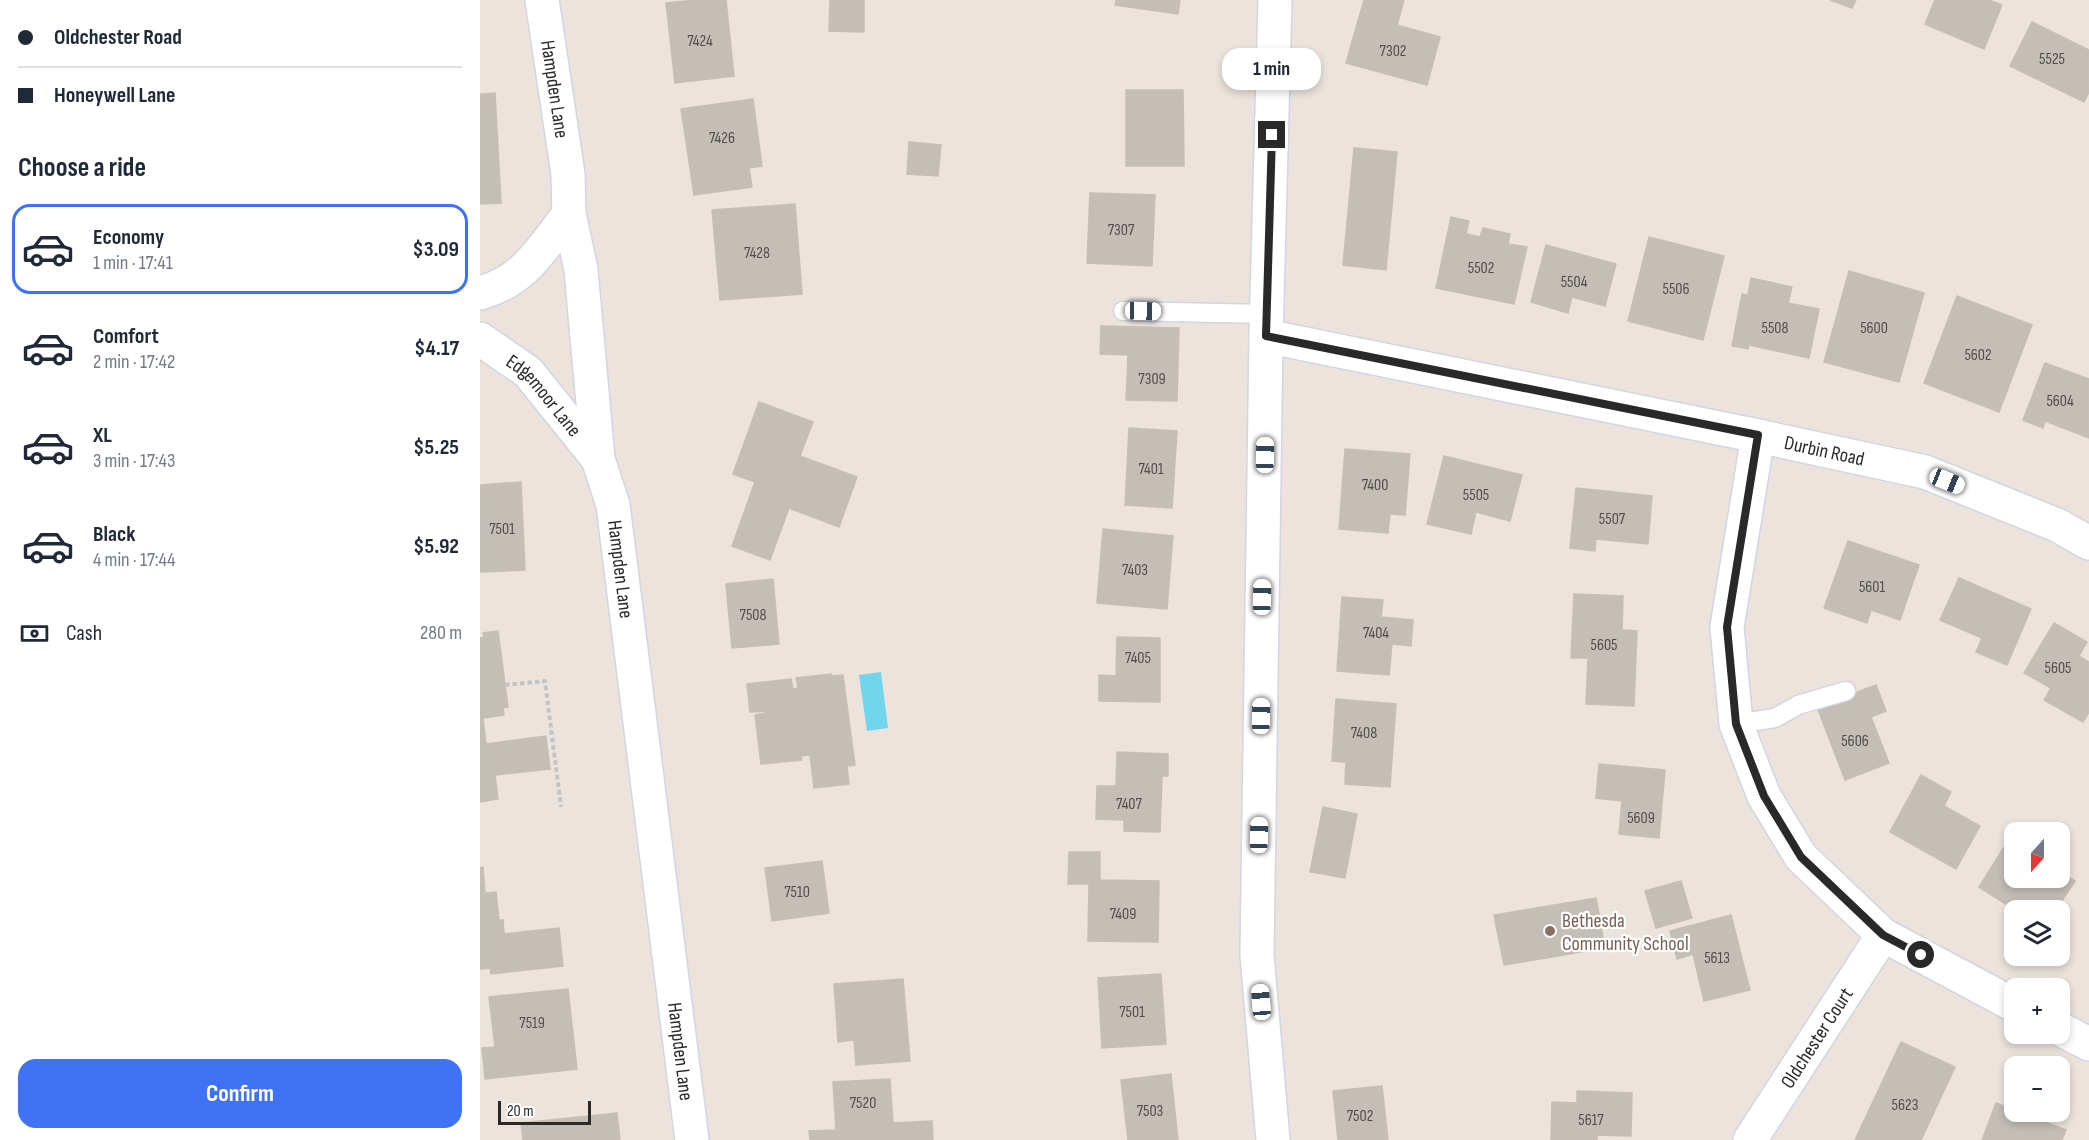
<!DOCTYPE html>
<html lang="en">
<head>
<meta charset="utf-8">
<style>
	:root { --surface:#fff; --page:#f2f2f3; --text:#1f2937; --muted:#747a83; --line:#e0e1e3; --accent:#3f72f5 }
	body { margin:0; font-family:"Sofia Sans Condensed",sans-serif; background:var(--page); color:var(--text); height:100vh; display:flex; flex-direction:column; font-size:22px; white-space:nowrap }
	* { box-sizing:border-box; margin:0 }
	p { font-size:20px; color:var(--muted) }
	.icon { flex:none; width:33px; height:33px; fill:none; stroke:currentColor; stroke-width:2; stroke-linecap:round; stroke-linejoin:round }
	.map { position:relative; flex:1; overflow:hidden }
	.details { display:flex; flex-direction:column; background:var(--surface); width:480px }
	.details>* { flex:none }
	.top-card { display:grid; align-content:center; height:132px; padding:0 18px; background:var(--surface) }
	.needle { width:39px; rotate:201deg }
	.fabs { position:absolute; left:1524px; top:822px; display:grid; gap:12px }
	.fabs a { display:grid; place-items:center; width:66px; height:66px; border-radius:12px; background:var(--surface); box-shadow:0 3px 9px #0003; font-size:30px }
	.scale { position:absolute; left:18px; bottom:15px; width:93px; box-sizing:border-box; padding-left:6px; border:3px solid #292929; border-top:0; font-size:16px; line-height:21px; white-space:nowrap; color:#292929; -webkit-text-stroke:4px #fff; paint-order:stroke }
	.end { position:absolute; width:27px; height:27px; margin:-14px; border:8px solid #292929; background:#fff; box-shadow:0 0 0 3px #fff }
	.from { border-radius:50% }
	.bubble { position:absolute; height:42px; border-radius:18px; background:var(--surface); box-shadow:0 3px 9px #0003; font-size:20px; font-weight:700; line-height:42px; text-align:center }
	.car { position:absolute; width:18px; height:36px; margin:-18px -9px; border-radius:8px; box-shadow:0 0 4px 2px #0007; background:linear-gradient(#fff 24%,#345 0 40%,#fff 0 76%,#345 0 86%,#fff 0) }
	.top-card b { display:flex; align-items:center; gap:21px; height:57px; font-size:22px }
	.top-card b+b { border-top:2px solid var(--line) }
	.top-card i { width:15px; height:15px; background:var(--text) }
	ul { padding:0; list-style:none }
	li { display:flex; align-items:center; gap:18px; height:90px; margin:0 12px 9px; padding:0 6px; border:3px solid transparent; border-radius:18px }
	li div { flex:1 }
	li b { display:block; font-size:22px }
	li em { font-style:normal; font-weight:700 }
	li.selected { border-color:var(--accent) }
	li>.icon { width:54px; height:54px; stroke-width:1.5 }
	h2 { padding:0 18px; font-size:27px; line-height:72px }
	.pay { display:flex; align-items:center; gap:15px; height:66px; padding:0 18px; font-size:22px }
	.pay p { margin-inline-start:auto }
	.action { display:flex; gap:12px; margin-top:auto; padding:12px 18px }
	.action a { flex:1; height:69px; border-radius:18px; background:var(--accent); color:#fff; font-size:24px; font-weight:700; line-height:69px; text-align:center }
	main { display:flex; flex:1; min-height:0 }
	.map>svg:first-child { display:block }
	.water { fill:#71d6eb }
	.building { fill:#c4beb7; stroke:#c7bfb5; stroke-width:1.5 }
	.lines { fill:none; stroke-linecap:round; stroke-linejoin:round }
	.lane-casing { stroke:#d1d6e2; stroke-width:21 }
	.street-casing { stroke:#d1d6e2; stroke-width:36 }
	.path { stroke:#c3c3c3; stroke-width:4; stroke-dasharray:4.5 3; stroke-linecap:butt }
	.lane { stroke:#fff; stroke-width:18 }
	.street { stroke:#fff; stroke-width:33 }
	.route { stroke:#292929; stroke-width:8 }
	.education-dot { fill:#8d6e63; stroke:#fff; stroke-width:2 }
	.labels { text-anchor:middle; stroke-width:4.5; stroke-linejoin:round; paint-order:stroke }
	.number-label { font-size:16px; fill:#504e4c }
	.street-label { font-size:20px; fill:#292929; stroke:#fff }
	.education-label { font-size:20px; fill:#785e54; stroke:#fff; text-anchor:start }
</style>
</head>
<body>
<main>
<section class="details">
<div class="top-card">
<b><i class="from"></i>Oldchester Road</b>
<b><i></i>Honeywell Lane</b>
</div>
<h2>Choose a ride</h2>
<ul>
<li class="selected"><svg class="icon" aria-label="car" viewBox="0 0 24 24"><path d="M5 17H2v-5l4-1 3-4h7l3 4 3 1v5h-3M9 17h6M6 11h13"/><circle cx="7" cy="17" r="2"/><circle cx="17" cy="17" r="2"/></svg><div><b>Economy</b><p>1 min · 17:41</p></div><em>$3.09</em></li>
<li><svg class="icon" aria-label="car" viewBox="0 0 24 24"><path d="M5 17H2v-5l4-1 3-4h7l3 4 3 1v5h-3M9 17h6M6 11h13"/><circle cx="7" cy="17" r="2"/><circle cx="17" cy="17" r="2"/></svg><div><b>Comfort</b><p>2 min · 17:42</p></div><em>$4.17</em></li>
<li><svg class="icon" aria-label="car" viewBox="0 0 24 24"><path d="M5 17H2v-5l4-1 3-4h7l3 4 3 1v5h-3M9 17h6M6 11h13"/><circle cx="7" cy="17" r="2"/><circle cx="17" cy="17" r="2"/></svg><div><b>XL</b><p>3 min · 17:43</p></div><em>$5.25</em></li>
<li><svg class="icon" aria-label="car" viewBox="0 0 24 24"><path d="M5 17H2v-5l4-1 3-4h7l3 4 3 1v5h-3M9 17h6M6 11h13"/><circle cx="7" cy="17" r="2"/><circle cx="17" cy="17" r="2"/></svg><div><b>Black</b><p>4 min · 17:44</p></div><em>$5.92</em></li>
</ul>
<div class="pay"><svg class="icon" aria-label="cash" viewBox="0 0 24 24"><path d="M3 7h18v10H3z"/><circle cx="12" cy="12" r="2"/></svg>Cash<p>280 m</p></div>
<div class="action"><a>Confirm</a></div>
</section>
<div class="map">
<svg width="1609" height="1140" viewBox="0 0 1609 1140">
	<rect width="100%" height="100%" fill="#ebe3dc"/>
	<polygon class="water" points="401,672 408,728 387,731 379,675"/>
	<g class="building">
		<polygon points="216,0 246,0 254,76 195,83 186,3"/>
		<polygon points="350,0 384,0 384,32 349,31"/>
		<polygon points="636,0 700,0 698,14 635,5"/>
		<polygon points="884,0 924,0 917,25 960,37 947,85 866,63"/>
		<polygon points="1350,0 1376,0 1372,8"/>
		<polygon points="1455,0 1509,0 1522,5 1504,49 1445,24"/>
		<polygon points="1552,22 1609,50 1609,92 1604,102 1530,66"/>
		<polygon points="646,90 703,90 704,166 646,166"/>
		<polygon points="15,93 21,203 0,204 0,94"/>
		<polygon points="273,99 282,166 269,168 272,187 214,195 201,109"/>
		<polygon points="429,142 461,145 458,176 427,174"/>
		<polygon points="874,148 917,152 906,270 863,265"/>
		<polygon points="610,193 675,195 672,266 607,263"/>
		<polygon points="315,204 322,294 240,300 232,210"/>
		<polygon points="971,217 989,221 986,234 1000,237 1003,228 1030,234 1028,244 1047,247 1034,304 956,288"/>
		<polygon points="1169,237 1244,256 1223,340 1148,321"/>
		<polygon points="1066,245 1136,264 1125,306 1092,297 1088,313 1051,302"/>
		<polygon points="1369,271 1444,293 1419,382 1344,362"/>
		<polygon points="1271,278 1312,287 1308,303 1339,309 1329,358 1269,345 1268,349 1252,346 1262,294 1268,295"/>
		<polygon points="1477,296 1552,325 1519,412 1444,383"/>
		<polygon points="621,326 699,328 697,401 646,400 648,355 620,354"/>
		<polygon points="1565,363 1609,379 1609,438 1565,421 1563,428 1543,420"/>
		<polygon points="279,402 333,422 320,456 377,477 359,527 309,508 290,560 252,546 275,482 253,474"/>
		<polygon points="649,428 697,431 692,508 645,505"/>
		<polygon points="865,449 930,454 925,515 910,514 908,533 859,529"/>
		<polygon points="964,456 1042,475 1030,521 996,512 991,534 947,524"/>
		<polygon points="41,482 45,570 0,572 0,485"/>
		<polygon points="1096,488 1172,496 1168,544 1116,539 1115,551 1090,548"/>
		<polygon points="623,529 693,536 687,609 617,603"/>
		<polygon points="1368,541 1439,565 1420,620 1391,610 1387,623 1344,608"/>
		<polygon points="1479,578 1551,609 1527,665 1496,652 1502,638 1460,620"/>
		<polygon points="293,579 299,644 252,648 246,584"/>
		<polygon points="1094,594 1143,596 1142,630 1157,631 1154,706 1106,704 1108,658 1091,658"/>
		<polygon points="862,597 903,600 901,617 933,620 931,646 912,644 909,675 857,671"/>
		<polygon points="1574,623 1607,642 1599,656 1609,662 1609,712 1603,722 1564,700 1571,688 1544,673"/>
		<polygon points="18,631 28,707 23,708 24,715 3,718 6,744 66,736 70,769 15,775 18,799 0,802 0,638 4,637 3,633"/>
		<polygon points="637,637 680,638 680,702 619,701 619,675 636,676"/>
		<polygon points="351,674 351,676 363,675 375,765 367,766 369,784 334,788 330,755 321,756 322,760 281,764 275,715 285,713 288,711 270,712 267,684 311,679 313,689 318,688 316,678"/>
		<polygon points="1396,685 1406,711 1391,717 1409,763 1365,780 1337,707"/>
		<polygon points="856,699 916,704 910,787 865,784 866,762 852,761"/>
		<polygon points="637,752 688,754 688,776 682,776 680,832 644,831 644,820 616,819 617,786 636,786"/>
		<polygon points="1119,764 1185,770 1179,838 1139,834 1142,801 1116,798"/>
		<polygon points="1441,775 1471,792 1464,806 1500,826 1476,869 1410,832"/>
		<polygon points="843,807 877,814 865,878 830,872"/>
		<polygon points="1529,839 1534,843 1534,878 1580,878 1580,871 1595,881 1576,910 1535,910 1499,887"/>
		<polygon points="589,852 620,852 620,880 679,881 678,942 608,941 609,884 588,884"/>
		<polygon points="342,861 349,913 292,921 285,868"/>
		<polygon points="3,867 5,893 16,892 19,920 23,920 24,934 79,928 83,966 11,974 10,968 0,969 0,868"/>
		<polygon points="1201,881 1212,918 1176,928 1165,891"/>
		<polygon points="1116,898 1125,948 1024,965 1014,915"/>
		<polygon points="1251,915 1270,990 1224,1001 1213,954 1197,959 1190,931"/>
		<polygon points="681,974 686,1044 622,1048 618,978"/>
		<polygon points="423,979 430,1061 376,1065 374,1040 358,1042 354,984"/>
		<polygon points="88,989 97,1069 5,1079 2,1048 15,1047 9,997"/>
		<polygon points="1421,1042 1475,1067 1441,1140 1375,1140"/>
		<polygon points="691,1074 698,1140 648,1140 641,1080"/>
		<polygon points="410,1079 413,1123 452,1121 453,1140 330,1140 329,1131 356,1130 353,1082"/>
		<polygon points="902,1086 908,1140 858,1140 853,1091"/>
		<polygon points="1097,1091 1152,1093 1151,1136 1117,1135 1117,1140 1071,1140 1072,1102 1097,1103"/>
		<polygon points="1516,1103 1534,1110 1534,1112 1539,1112 1586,1130 1582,1140 1502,1140"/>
		<polygon points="137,1113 140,1140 43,1140 41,1123"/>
	</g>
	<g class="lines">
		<defs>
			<g id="lane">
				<polyline points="643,311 787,314"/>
				<polyline points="1256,724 1295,718 1318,705 1366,691"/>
			</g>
			<g id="street">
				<path id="s1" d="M62 0 88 174 89 214 101 270 118 459 133 505 212 1140"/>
				<path d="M0 293C45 281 62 248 89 214"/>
				<path id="s2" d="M786 336 1278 436 1445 472 1577 525 1609 543"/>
				<path id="s3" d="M0 339 48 372 118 459"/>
				<polyline points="1278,436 1247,627 1256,724 1284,796 1321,857 1403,935 1534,1005"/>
				<polyline points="1580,1029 1609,1044"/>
				<polyline points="793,1140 777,955 786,336 795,0"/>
				<path id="s4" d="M1270 1140 1403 935"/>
			</g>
		</defs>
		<use href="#lane" class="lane-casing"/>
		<use href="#street" class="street-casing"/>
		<polyline class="path" points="25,685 65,681 81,807"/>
		<use href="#lane" class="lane"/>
		<use href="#street" class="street"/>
	</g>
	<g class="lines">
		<polyline class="route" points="792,135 786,336 1278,435 1247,627 1256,724 1284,796 1321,857 1403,935 1441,955"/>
	</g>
	<circle class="education-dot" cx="1070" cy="931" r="6"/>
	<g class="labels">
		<g class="number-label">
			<text x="220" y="46">7424</text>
			<text x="913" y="56">7302</text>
			<text x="1572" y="64">5525</text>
			<text x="242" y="143">7426</text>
			<text x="641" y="235">7307</text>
			<text x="277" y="258">7428</text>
			<text x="1001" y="273">5502</text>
			<text x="1094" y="287">5504</text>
			<text x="1196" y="294">5506</text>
			<text x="1295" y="333">5508</text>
			<text x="1394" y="333">5600</text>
			<text x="1498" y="360">5602</text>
			<text x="672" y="384">7309</text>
			<text x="1580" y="406">5604</text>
			<text x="671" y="474">7401</text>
			<text x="895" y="490">7400</text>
			<text x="996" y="500">5505</text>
			<text x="1132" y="524">5507</text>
			<text x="22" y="534">7501</text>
			<text x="655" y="575">7403</text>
			<text x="1392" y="592">5601</text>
			<text x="273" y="620">7508</text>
			<text x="896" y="638">7404</text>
			<text x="1124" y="650">5605</text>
			<text x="658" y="663">7405</text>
			<text x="1578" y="673">5605</text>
			<text x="884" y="738">7408</text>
			<text x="1375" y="746">5606</text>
			<text x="649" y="809">7407</text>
			<text x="1161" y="823">5609</text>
			<text x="317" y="897">7510</text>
			<text x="643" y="919">7409</text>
			<text x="1237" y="963">5613</text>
			<text x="652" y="1017">7501</text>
			<text x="52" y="1028">7519</text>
			<text x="383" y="1108">7520</text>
			<text x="1425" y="1110">5623</text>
			<text x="670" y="1116">7503</text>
			<text x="880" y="1121">7502</text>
			<text x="1111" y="1125">5617</text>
		</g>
		<g class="street-label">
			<text dy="7" stroke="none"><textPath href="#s1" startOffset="90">Hampden Lane</textPath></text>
			<text dy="7" stroke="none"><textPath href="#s3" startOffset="86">Edgemoor Lane</textPath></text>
			<text dy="7" stroke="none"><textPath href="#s2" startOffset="570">Durbin Road</textPath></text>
			<text dy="7" stroke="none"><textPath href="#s1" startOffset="576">Hampden Lane</textPath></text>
			<text dy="7" stroke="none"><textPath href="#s4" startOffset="122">Oldchester Court</textPath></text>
			<text dy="7" stroke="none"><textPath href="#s1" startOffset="1062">Hampden Lane</textPath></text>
		</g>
		<g class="education-label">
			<text x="1082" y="927">Bethesda<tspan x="1082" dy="23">Community School</tspan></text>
		</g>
	</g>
</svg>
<div class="fabs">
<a><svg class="needle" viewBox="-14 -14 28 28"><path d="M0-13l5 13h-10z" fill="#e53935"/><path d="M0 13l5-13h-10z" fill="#747a83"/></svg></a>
<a><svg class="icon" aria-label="layers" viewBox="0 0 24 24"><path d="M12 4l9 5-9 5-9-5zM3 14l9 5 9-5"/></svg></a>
<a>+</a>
<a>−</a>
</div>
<div class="scale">20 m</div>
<i class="end from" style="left:1441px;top:955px"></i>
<i class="end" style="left:792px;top:135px"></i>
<div class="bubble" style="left:742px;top:48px;width:99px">1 min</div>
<i class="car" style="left:663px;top:311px;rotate:91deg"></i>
<i class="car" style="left:785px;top:455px;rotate:1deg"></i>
<i class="car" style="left:1467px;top:481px;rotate:112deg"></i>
<i class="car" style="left:782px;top:597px;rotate:1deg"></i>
<i class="car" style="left:781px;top:716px;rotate:1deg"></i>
<i class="car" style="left:779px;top:835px;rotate:1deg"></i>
<i class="car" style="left:781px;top:1002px;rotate:355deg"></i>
</div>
</main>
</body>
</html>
